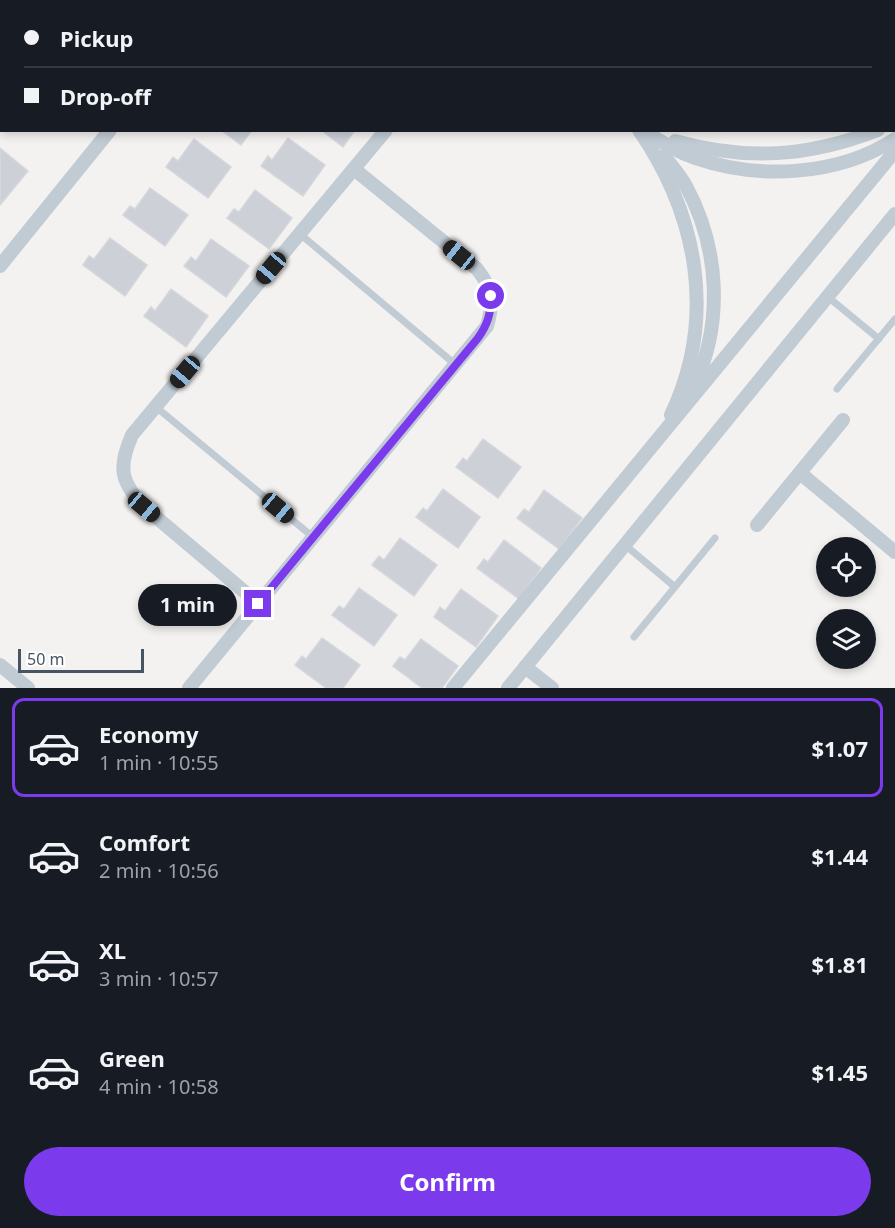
<!DOCTYPE html>
<html lang="en">
<head>
<meta charset="utf-8">
<style>
	:root { --surface:#171b24; --page:#242831; --text:#f1f3f6; --muted:#9ea1a6; --line:#363941; --accent:#7c3aed }
	body { margin:0; font-family:"Noto Sans",sans-serif; background:var(--page); color:var(--text); height:100vh; display:flex; flex-direction:column; font-size:22px; white-space:nowrap }
	* { box-sizing:border-box; margin:0 }
	p { font-size:20px; color:var(--muted) }
	.icon { flex:none; width:33px; height:33px; fill:none; stroke:currentColor; stroke-width:2; stroke-linecap:round; stroke-linejoin:round }
	.map { position:relative; height:688px; overflow:hidden }
	.side { display:flex; flex-direction:column; background:var(--surface); flex:1 }
	.side>* { flex:none }
	.banner { position:absolute; left:0px; top:0px; width:896px; height:132px; box-shadow:0 3px 9px #0003; display:grid; align-content:center; height:132px; padding:0 24px; background:var(--surface) }
	.fabs { position:absolute; left:816px; top:537px; display:grid; gap:12px }
	.fabs a { display:grid; place-items:center; width:60px; height:60px; border-radius:50%; background:var(--surface); box-shadow:0 3px 9px #0003; font-size:30px }
	.scale { position:absolute; left:18px; bottom:15px; width:126px; box-sizing:border-box; padding-left:6px; border:3px solid #475462; border-top:0; font-size:16px; line-height:21px; white-space:nowrap; color:#475462; -webkit-text-stroke:4px #fff; paint-order:stroke }
	.end { position:absolute; width:27px; height:27px; margin:-14px; border:8px solid #7c3aed; background:#fff; box-shadow:0 0 0 3px #fff }
	.from { border-radius:50% }
	.bubble { position:absolute; height:42px; border-radius:21px; background:var(--surface); box-shadow:0 3px 9px #0003; font-size:20px; font-weight:700; line-height:42px; text-align:center }
	.car { position:absolute; width:18px; height:36px; margin:-18px -9px; border-radius:8px; box-shadow:0 0 4px 2px #0007; background:linear-gradient(#222 24%,#8ab4d8 0 40%,#222 0 76%,#8ab4d8 0 86%,#222 0) }
	.banner b { display:flex; align-items:center; gap:21px; height:57px; font-size:22px }
	.banner b+b { border-top:2px solid var(--line) }
	.banner i { width:15px; height:15px; background:var(--text) }
	ul { padding:10px 0 0; list-style:none }
	li { display:flex; align-items:center; gap:18px; height:99px; margin:0 12px 9px; padding:0 12px; border:3px solid transparent; border-radius:12px }
	li div { flex:1 }
	li b { display:block; font-size:22px }
	li em { font-style:normal; font-weight:700 }
	li.active { border-color:var(--accent) }
	li>.icon { width:54px; height:54px; stroke-width:1.5 }
	.primary-button { display:flex; gap:12px; margin-top:auto; padding:12px 24px }
	.primary-button a { flex:1; height:69px; border-radius:36px; background:var(--accent); color:#fff; font-size:24px; font-weight:700; line-height:69px; text-align:center }
	.map>svg:first-child { display:block }
	.building { fill:#cdd0d7; stroke:#d5d7dd; stroke-width:1.5 }
	.lines { fill:none; stroke-linecap:round; stroke-linejoin:round }
	.lane { stroke:#c1cbd4; stroke-width:7 }
	.street { stroke:#c1cbd4; stroke-width:14 }
	.route { stroke:#7c3aed; stroke-width:8 }
</style>
</head>
<body>
<div class="map">
<svg width="895" height="688" viewBox="0 0 895 688">
	<rect width="100%" height="100%" fill="#f4f2f1"/>
	<g class="building">
		<polygon points="221,130 252,130 241,145"/>
		<polygon points="321,130 355,130 343,147"/>
		<polygon points="288,138 325,165 303,196 261,166 268,156 272,160"/>
		<polygon points="194,139 231,167 208,198 166,167 173,157 178,161"/>
		<polygon points="0,148 28,171 0,205"/>
		<polygon points="150,188 188,215 165,246 123,215 130,206 135,209"/>
		<polygon points="255,190 292,218 269,249 227,218 234,209 239,212"/>
		<polygon points="110,238 147,265 125,296 83,265 89,256 94,259"/>
		<polygon points="211,239 249,266 226,297 184,266 191,257 196,261"/>
		<polygon points="171,289 208,316 186,347 144,316 151,307 155,311"/>
		<polygon points="483,439 521,467 498,498 456,467 463,458 467,461"/>
		<polygon points="443,489 480,517 458,548 416,517 423,508 427,511"/>
		<polygon points="544,490 582,518 559,549 517,518 524,509 529,512"/>
		<polygon points="400,538 437,565 414,596 372,565 379,556 384,560"/>
		<polygon points="504,540 541,568 519,599 477,568 484,559 488,562"/>
		<polygon points="359,588 397,615 374,646 332,615 339,606 344,609"/>
		<polygon points="461,589 498,616 476,647 434,617 440,607 445,611"/>
		<polygon points="322,638 360,665 343,688 326,688 295,665 302,656 306,659"/>
		<polygon points="421,639 458,666 442,688 422,688 393,666 400,657 405,660"/>
	</g>
	<g class="lines">
		<g class="lane">
			<polyline points="300,234 456,365"/>
			<polyline points="828,297 879,339"/>
			<polyline points="837,389 895,319"/>
			<polyline points="156,407 313,537"/>
			<polyline points="625,545 675,587"/>
			<polyline points="634,637 715,538"/>
		</g>
		<g class="street">
			<polyline points="92,0 93,2"/>
			<polyline points="482,0 484,2"/>
			<polyline points="215,2 217,0"/>
			<polyline points="894,123 895,122"/>
			<path d="M639 130C698 216 717 318 671 415"/>
			<path d="M642 130C659 141 676 151 695 158 759 180 838 176 895 139"/>
			<path d="M675 141C747 161 808 157 878 130"/>
			<path d="M664 156C671 165 680 175 686 186 719 247 724 322 694 386"/>
			<polyline points="0,266 110,130"/>
			<polyline points="800,473 895,552"/>
			<polyline points="757,525 843,420"/>
			<path d="M259 604 144 507C120 481 118 467 132 435L386 130"/>
			<polyline points="0,665 28,688"/>
			<polyline points="525,667 552,688"/>
			<path d="M189 688 487 326C494 302 493 289 477 269L354 169"/>
			<polyline points="453,688 895,151"/>
			<polyline points="508,688 895,214"/>
		</g>
	</g>
	<g class="lines">
		<path class="route" d="M258 604 478 338C488 324 491 313 491 296"/>
	</g>
</svg>
<div class="fabs">
<a><svg class="icon" aria-label="locate" viewBox="0 0 24 24"><circle cx="12" cy="12" r="6"/><path d="M12 2v4M12 18v4M2 12h4M18 12h4"/></svg></a>
<a><svg class="icon" aria-label="layers" viewBox="0 0 24 24"><path d="M12 4l9 5-9 5-9-5zM3 14l9 5 9-5"/></svg></a>
</div>
<div class="scale">50 m</div>
<i class="end from" style="left:491px;top:296px"></i>
<i class="end" style="left:258px;top:604px"></i>
<div class="bubble" style="left:138px;top:584px;width:99px">1 min</div>
<i class="car" style="left:459px;top:255px;rotate:309deg"></i>
<i class="car" style="left:271px;top:268px;rotate:220deg"></i>
<i class="car" style="left:185px;top:372px;rotate:220deg"></i>
<i class="car" style="left:144px;top:507px;rotate:130deg"></i>
<i class="car" style="left:278px;top:508px;rotate:130deg"></i>
<div class="banner">
<b><i class="from"></i>Pickup</b>
<b><i></i>Drop-off</b>
</div>
</div>
<section class="side">
<ul>
<li class="active"><svg class="icon" aria-label="car" viewBox="0 0 24 24"><path d="M5 17H2v-5l4-1 3-4h7l3 4 3 1v5h-3M9 17h6M6 11h13"/><circle cx="7" cy="17" r="2"/><circle cx="17" cy="17" r="2"/></svg><div><b>Economy</b><p>1 min · 10:55</p></div><em>$1.07</em></li>
<li><svg class="icon" aria-label="car" viewBox="0 0 24 24"><path d="M5 17H2v-5l4-1 3-4h7l3 4 3 1v5h-3M9 17h6M6 11h13"/><circle cx="7" cy="17" r="2"/><circle cx="17" cy="17" r="2"/></svg><div><b>Comfort</b><p>2 min · 10:56</p></div><em>$1.44</em></li>
<li><svg class="icon" aria-label="car" viewBox="0 0 24 24"><path d="M5 17H2v-5l4-1 3-4h7l3 4 3 1v5h-3M9 17h6M6 11h13"/><circle cx="7" cy="17" r="2"/><circle cx="17" cy="17" r="2"/></svg><div><b>XL</b><p>3 min · 10:57</p></div><em>$1.81</em></li>
<li><svg class="icon" aria-label="car" viewBox="0 0 24 24"><path d="M5 17H2v-5l4-1 3-4h7l3 4 3 1v5h-3M9 17h6M6 11h13"/><circle cx="7" cy="17" r="2"/><circle cx="17" cy="17" r="2"/></svg><div><b>Green</b><p>4 min · 10:58</p></div><em>$1.45</em></li>
</ul>
<div class="primary-button"><a>Confirm</a></div>
</section>
</body>
</html>
